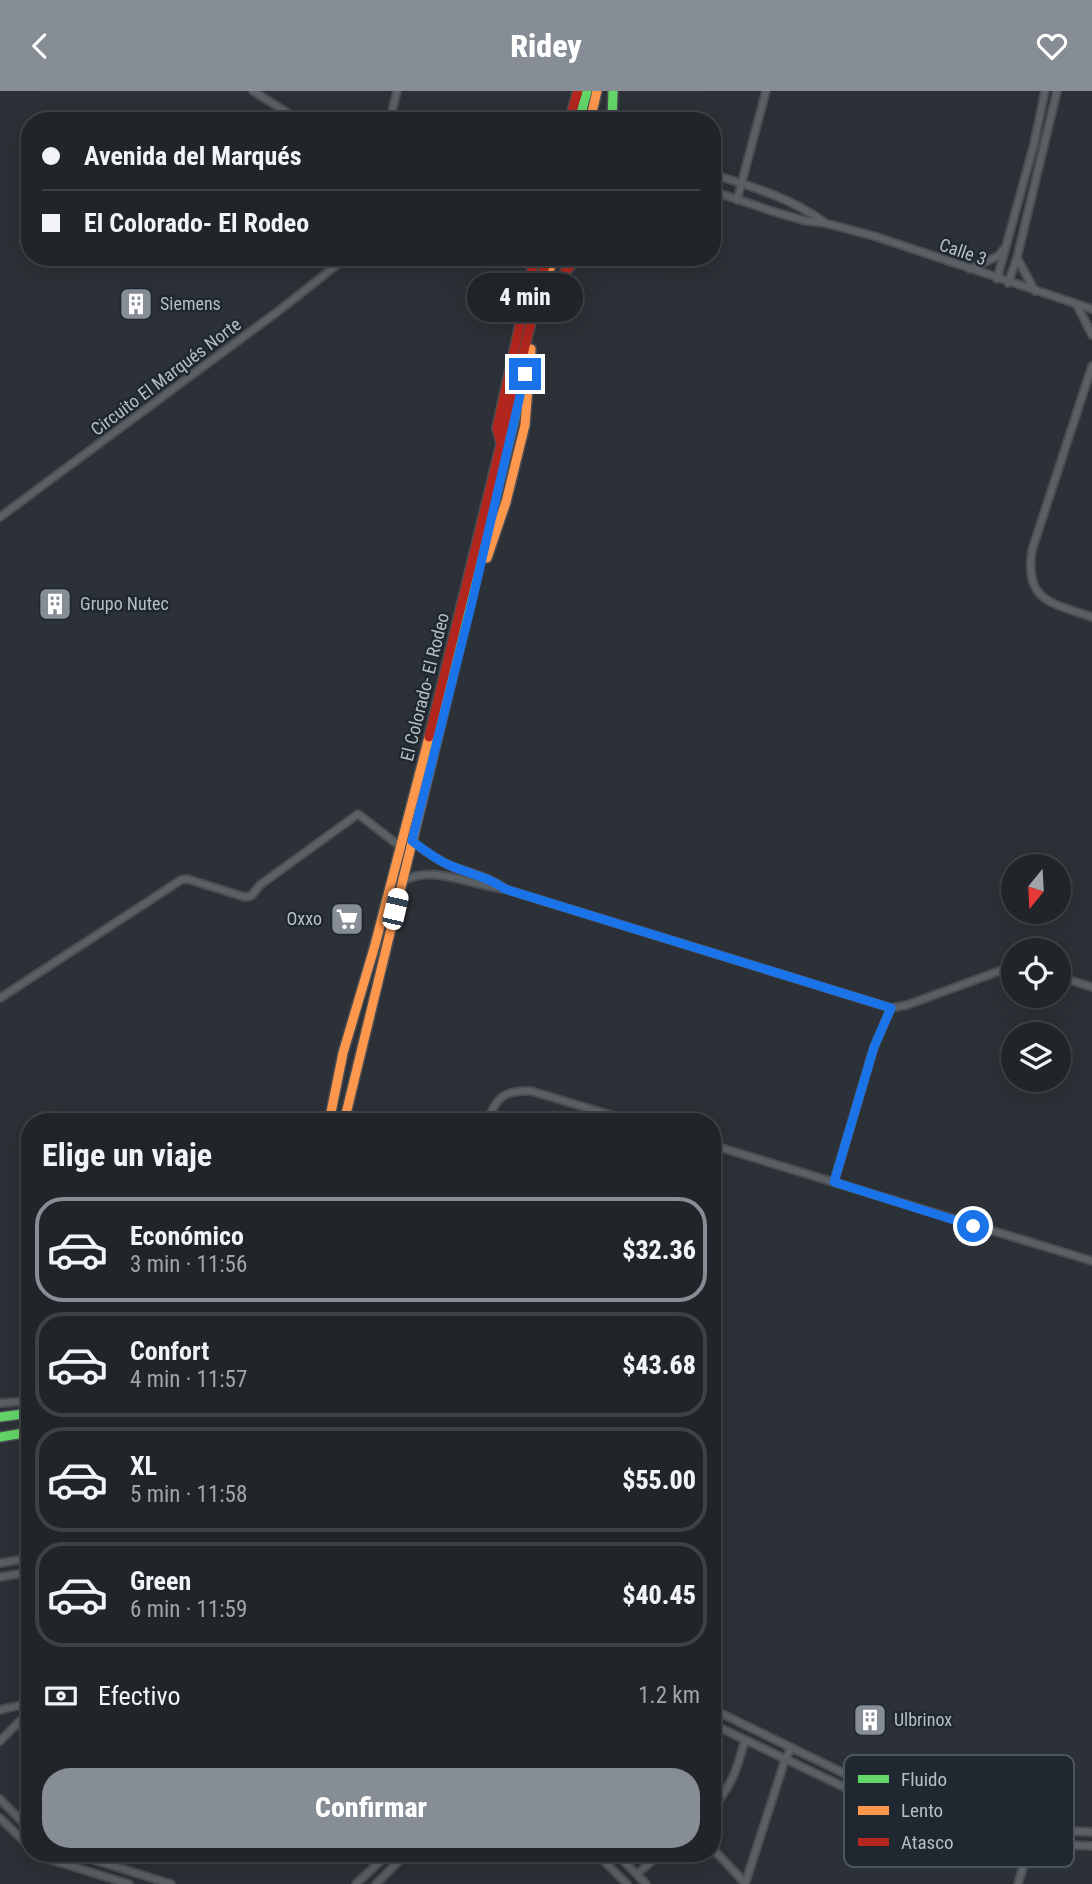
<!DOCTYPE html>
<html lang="es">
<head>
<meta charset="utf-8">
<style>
	:root { --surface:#212529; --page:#292d31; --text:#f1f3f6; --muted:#a2a5a8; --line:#3e4246; --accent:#868d95 }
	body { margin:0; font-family:"Roboto Condensed",sans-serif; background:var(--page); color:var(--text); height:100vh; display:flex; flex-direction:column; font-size:26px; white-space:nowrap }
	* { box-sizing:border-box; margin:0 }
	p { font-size:23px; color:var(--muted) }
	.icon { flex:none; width:38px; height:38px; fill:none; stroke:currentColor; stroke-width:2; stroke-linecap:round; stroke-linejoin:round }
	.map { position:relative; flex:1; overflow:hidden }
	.side { position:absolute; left:21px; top:1022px; width:700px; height:749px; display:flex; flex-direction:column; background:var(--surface); border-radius:28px; box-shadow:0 7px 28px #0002,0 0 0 2px var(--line) }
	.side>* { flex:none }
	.hud { position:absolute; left:21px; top:21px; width:700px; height:154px; border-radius:28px; box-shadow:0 7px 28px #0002,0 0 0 2px var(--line); display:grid; align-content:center; height:154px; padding:0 21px; background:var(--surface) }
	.needle { width:46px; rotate:198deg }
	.fabs { position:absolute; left:1001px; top:763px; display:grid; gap:14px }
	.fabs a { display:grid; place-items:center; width:70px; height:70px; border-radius:50%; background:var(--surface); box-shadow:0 7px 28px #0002,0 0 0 2px var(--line); font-size:35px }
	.end { position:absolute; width:32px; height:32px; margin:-16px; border:9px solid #1a73e8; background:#fff; box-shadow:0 0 0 4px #fff }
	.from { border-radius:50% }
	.bubble { position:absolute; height:49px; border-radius:24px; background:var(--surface); box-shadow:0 7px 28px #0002,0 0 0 2px var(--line); font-size:23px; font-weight:800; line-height:49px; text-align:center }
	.car { position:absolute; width:21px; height:42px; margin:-21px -10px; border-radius:9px; box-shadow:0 0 5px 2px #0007; background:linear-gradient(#fff 24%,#345 0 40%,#fff 0 76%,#345 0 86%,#fff 0) }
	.hud b { display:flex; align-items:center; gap:24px; height:66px; font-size:26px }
	.hud b+b { border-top:2px solid var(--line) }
	.hud i { width:18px; height:18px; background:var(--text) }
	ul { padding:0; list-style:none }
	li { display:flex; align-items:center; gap:21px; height:105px; margin:0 14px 10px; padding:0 7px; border:4px solid var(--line); border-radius:28px }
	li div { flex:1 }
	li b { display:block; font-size:26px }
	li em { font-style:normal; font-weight:800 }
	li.on { border-color:var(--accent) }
	li>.icon { width:63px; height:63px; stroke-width:1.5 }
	h2 { padding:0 21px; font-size:32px; line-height:84px }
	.pay { display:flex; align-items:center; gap:18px; height:77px; padding:0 21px; font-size:26px }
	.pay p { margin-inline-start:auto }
	.button { display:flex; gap:14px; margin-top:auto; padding:14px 21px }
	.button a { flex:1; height:80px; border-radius:28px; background:var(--accent); color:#fff; font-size:28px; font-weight:800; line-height:80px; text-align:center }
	header { display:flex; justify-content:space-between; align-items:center; height:91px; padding:0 21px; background:var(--accent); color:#fff; font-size:32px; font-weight:800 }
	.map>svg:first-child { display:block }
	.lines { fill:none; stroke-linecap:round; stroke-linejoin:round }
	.street-casing { stroke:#4a4d52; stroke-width:10 }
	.fast-casing { stroke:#4a4d52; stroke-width:12 }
	.slow-casing { stroke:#4a4d52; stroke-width:12 }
	.jam-casing { stroke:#4a4d52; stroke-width:12 }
	.street { stroke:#5b6065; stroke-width:6 }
	.fast { stroke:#63d668; stroke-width:9 }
	.slow { stroke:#ff974d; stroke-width:9 }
	.jam { stroke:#b3261e; stroke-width:9 }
	.route { stroke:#1a73e8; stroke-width:9 }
	.labels { text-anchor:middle; stroke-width:5; stroke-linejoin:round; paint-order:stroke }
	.street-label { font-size:18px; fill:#b6bec7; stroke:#1f2831 }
	.poi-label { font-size:18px; fill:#b6bec7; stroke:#1f2831; text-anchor:start }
	.key { fill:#1f2831; stroke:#4c555e; stroke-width:2 }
	.key-label { font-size:19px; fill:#b6bec7 }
</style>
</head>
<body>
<header><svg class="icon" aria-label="back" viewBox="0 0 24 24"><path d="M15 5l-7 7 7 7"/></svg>Ridey<svg class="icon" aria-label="heart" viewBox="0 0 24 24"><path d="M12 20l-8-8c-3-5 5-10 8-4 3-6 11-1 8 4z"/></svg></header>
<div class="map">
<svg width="1092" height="1793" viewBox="0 0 1092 1793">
	<rect width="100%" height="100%" fill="#2c3137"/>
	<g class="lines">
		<defs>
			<g id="street">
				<polyline points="253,0 294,26 307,30"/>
				<polyline points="393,30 391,24 397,0"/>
				<path d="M712 83C750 95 791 107 824 131"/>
				<polyline points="712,100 778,122 806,130 825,132 877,146 1092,218"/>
				<polyline points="737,109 766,0"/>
				<polyline points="1017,167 1035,200"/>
				<polyline points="970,178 998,165 1004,158"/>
				<polyline points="997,188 1034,53 1045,0"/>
				<polyline points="1008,192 1017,167 1057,0"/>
				<polyline points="1077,214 1092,244"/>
				<path d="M1092 275 1032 459C1024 510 1051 512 1092 526"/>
				<polyline points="0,426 281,218 347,166"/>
				<path d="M412 750C424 760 436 768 451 775 469 782 487 785 504 797"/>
				<path d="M401 791C434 772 470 795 505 798L891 917 907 914 1013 875"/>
				<polyline points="1059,886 1092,896"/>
				<polyline points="0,907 181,789 187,788 245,806 251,805 260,794 358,723 401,756"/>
				<path d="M488 1031C495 1006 505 999 531 1000L634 1031"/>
				<polyline points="712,1054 1092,1170"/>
				<polyline points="834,1091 874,956 891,917"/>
				<polyline points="0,1312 30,1310"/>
				<polyline points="0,1472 30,1467"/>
				<polyline points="0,1486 30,1481"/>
				<polyline points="712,1618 936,1727 981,1736 1092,1741"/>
				<polyline points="0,1619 30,1612"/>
				<polyline points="712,1633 932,1738 979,1750 1092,1755"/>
				<polyline points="0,1650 30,1620"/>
				<polyline points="0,1708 30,1739"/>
				<path d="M712 1716C732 1697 738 1674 745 1649"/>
				<polyline points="0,1727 30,1756"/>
				<polyline points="712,1757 745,1792"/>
				<polyline points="39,1762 45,1767 129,1793"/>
				<polyline points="72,1762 171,1793"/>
				<polyline points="596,1762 627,1793"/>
				<polyline points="616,1762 646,1793"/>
				<polyline points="637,1783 661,1762"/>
				<polyline points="356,1793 389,1762"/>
				<polyline points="376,1793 407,1762"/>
				<polyline points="745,1793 785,1669 791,1657"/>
				<polyline points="1018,1793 1030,1753 1030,1738"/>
			</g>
			<g id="fast">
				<polyline points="579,30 587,0"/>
				<polyline points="612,30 613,0"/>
				<polyline points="433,665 516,322"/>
				<polyline points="0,1326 30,1322"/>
				<polyline points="0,1346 30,1341"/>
			</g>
			<g id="slow">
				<polyline points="590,30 597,0"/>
				<polyline points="544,202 553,166"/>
				<polyline points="487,467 506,411 525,334 531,258"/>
				<polyline points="329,1031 343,962 375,854 429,646"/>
				<polyline points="344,1031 433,665"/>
			</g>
			<g id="jam">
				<polyline points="569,30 578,0"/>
				<polyline points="545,206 570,175 573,166"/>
				<polyline points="501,352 497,337 535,166"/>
				<polyline points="429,646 547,166"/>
			</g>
		</defs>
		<use href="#street" class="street-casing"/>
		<use href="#fast" class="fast-casing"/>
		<use href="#slow" class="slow-casing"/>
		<use href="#jam" class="jam-casing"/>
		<use href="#street" class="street"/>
		<use href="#fast" class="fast"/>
		<use href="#slow" class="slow"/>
		<use href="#jam" class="jam"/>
	</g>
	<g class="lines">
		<path class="route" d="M525 283 471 515 412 750C424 759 435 768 449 774 469 783 487 785 505 798L891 917 874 956 834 1091 973 1135"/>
	</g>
	<defs>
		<symbol id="building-square" viewBox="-11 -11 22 22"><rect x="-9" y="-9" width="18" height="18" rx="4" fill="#868d95" stroke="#1f2831"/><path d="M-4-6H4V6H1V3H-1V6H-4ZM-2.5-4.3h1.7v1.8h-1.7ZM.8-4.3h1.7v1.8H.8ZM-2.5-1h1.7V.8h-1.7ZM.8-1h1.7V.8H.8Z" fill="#fff"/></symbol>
		<symbol id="supermarket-square" viewBox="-11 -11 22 22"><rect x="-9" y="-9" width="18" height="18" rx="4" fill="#868d95" stroke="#1f2831"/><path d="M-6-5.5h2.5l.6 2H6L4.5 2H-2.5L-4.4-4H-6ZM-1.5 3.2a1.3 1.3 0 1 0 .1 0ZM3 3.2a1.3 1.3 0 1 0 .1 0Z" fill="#fff"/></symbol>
	</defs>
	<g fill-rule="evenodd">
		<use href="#building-square" x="117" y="194" width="38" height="38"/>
		<use href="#building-square" x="36" y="494" width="38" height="38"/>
		<use href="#supermarket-square" x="328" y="809" width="38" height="38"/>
		<use href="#building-square" x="851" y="1610" width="38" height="38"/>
	</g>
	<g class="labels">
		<g class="street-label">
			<text transform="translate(963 161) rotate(19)" y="6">Calle 3</text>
			<text transform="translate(166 286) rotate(-37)" y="6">Circuito El Marqués Norte</text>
			<text transform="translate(425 596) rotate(-76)" y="6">El Colorado- El Rodeo</text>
		</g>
		<g class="poi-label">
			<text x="160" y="219">Siemens</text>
			<text x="80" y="519">Grupo Nutec</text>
			<text x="322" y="834" text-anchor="end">Oxxo</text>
			<text x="894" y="1635">Ulbrinox</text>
		</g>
	</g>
	<rect x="844" y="1664" width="230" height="112" rx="10" class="key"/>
	<rect x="858" y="1684" width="31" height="8" fill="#63d668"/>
	<rect x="858" y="1715" width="31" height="9" fill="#ff974d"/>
	<rect x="858" y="1747" width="31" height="8" fill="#b3261e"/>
	<g class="key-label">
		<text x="901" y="1695">Fluido</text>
		<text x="901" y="1726">Lento</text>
		<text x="901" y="1758">Atasco</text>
	</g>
</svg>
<div class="fabs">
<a><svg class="needle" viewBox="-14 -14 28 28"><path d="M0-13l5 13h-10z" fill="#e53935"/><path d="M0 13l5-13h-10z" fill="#a2a5a8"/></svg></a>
<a><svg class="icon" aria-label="locate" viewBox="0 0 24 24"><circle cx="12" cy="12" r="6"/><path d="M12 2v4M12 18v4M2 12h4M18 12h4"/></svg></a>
<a><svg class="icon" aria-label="layers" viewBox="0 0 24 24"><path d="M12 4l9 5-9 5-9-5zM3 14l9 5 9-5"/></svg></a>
</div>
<i class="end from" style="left:973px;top:1135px"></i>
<i class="end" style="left:525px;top:283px"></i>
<div class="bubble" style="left:467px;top:182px;width:116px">4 min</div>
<i class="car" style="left:395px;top:818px;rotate:13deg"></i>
<div class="hud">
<b><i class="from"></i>Avenida del Marqués</b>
<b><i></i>El Colorado- El Rodeo</b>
</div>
<section class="side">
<h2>Elige un viaje</h2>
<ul>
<li class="on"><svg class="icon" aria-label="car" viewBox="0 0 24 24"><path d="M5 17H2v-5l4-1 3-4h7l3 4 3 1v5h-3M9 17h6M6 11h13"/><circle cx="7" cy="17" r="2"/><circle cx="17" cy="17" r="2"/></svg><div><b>Económico</b><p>3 min · 11:56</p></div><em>$32.36</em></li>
<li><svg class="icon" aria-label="car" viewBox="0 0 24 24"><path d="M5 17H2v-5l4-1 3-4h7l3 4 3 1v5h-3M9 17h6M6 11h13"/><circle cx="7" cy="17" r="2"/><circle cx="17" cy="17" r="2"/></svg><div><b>Confort</b><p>4 min · 11:57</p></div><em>$43.68</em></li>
<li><svg class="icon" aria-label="car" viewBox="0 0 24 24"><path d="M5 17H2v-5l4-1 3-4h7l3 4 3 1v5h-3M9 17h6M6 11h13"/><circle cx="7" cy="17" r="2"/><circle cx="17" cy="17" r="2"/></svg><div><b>XL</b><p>5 min · 11:58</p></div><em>$55.00</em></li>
<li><svg class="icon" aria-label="car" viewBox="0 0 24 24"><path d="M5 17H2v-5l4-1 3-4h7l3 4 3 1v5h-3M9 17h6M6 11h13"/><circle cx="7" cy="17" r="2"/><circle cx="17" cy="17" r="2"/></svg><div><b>Green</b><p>6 min · 11:59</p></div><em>$40.45</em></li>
</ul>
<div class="pay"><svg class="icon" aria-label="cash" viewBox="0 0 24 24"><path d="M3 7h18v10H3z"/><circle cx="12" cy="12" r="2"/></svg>Efectivo<p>1.2 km</p></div>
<div class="button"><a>Confirmar</a></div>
</section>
</div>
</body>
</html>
